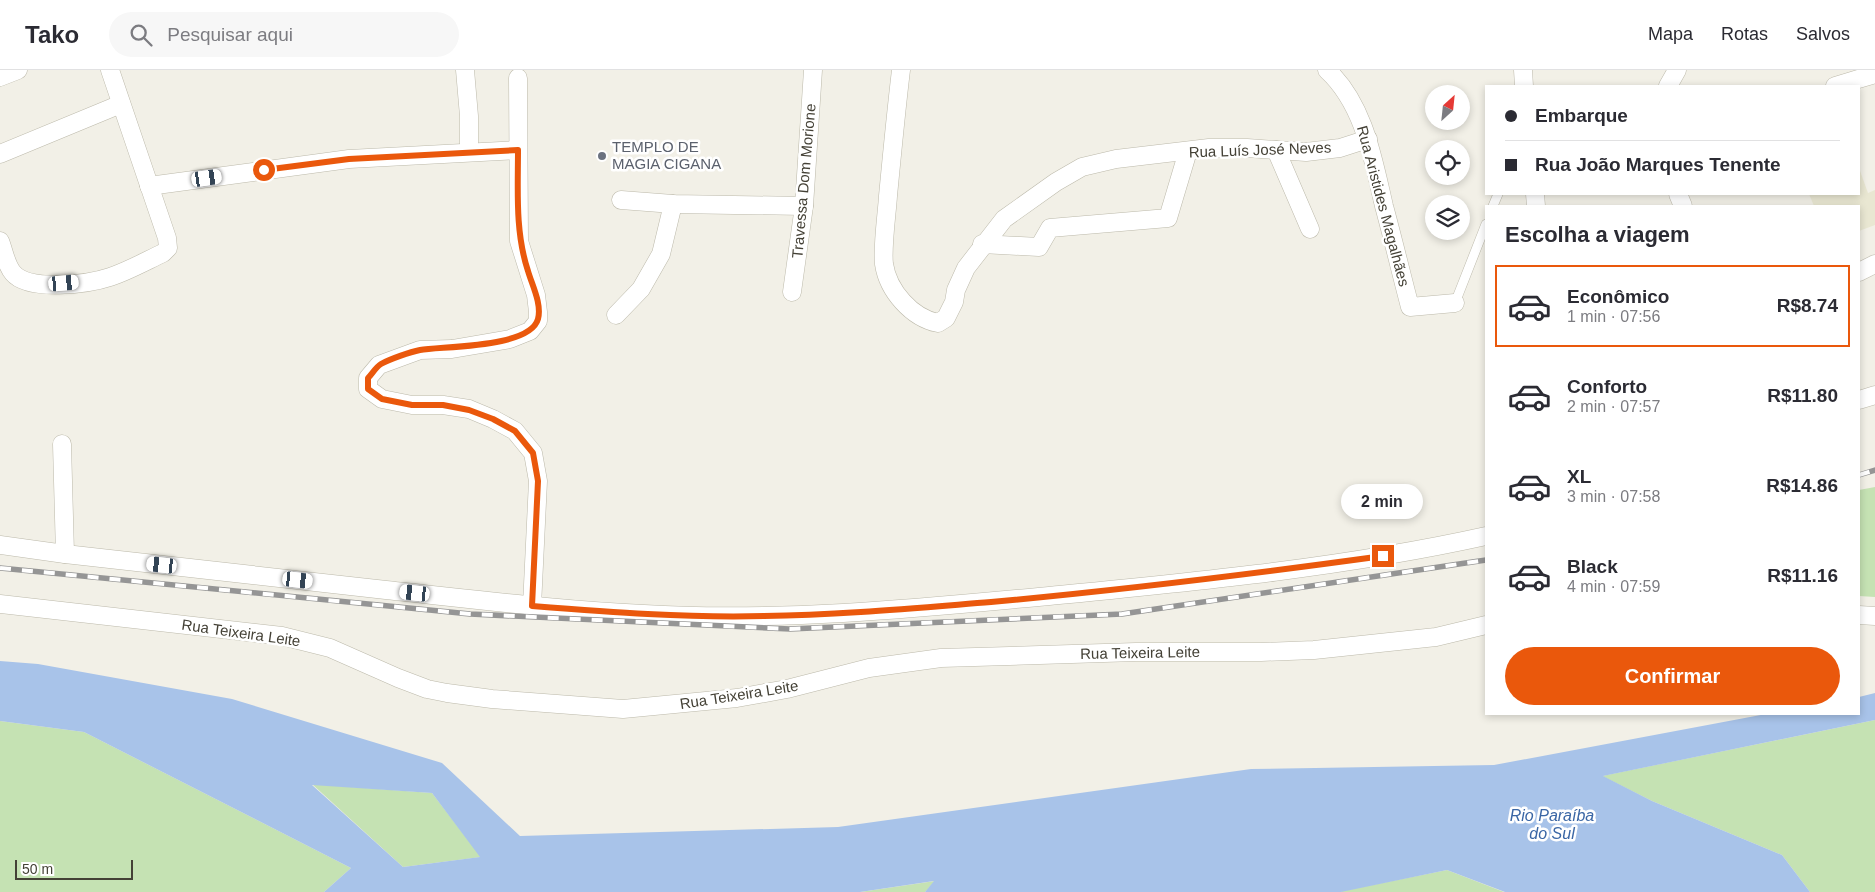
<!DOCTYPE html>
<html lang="pt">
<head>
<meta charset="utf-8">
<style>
	:root { --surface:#fff; --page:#f7f7f7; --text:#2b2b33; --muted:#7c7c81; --line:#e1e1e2; --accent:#ea580c }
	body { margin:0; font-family:Arial,sans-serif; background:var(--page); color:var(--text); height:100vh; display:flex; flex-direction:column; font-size:19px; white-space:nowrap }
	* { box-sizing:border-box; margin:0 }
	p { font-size:16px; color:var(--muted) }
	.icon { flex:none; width:28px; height:28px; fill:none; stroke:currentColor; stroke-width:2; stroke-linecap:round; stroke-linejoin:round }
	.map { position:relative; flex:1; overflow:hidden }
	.sheet { position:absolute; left:1485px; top:135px; width:375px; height:510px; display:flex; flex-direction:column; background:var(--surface); border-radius:0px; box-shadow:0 2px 8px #0003 }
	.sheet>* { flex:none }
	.guide { position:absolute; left:1485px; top:15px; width:375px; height:110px; border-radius:0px; box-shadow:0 2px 8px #0003; display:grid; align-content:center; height:110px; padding:0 20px; background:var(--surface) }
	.needle { width:32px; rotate:27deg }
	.buttons { position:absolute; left:1425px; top:15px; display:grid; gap:10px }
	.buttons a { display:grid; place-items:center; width:45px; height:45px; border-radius:50%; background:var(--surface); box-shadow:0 2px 8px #0003; font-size:25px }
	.scale { position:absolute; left:15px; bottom:12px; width:118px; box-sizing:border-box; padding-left:5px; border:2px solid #444136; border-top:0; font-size:14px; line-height:18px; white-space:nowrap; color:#444136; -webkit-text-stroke:4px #fff; paint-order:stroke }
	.end { position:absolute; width:22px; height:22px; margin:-11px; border:6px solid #ea580c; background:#fff; box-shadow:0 0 0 2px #fff }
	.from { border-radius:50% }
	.bubble { position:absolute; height:35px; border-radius:18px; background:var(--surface); box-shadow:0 2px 8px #0003; font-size:16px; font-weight:600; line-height:35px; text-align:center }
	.car { position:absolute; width:15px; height:30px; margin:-15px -8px; border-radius:6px; box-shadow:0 0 4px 1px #0007; background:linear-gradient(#fff 24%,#345 0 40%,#fff 0 76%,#345 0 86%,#fff 0) }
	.guide b { display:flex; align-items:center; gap:18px; height:48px; font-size:19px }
	.guide b+b { border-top:1px solid var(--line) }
	.guide i { width:12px; height:12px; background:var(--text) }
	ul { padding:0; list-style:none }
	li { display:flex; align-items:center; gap:15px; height:82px; margin:0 10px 8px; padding:0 10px; border:2px solid transparent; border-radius:0px }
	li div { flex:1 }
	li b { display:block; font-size:19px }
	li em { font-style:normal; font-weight:600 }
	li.selected { border-color:var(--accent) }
	li>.icon { width:45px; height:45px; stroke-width:1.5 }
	h2 { padding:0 20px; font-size:22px; line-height:60px }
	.primary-button { display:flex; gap:10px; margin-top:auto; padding:10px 20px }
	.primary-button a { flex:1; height:58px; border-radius:30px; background:var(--accent); color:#fff; font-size:20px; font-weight:600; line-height:58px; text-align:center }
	header { display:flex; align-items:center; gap:30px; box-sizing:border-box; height:70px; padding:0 25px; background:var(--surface); border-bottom:1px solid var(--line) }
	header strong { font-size:24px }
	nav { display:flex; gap:28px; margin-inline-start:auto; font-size:18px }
	.search { width:350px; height:45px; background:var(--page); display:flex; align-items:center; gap:12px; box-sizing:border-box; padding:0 18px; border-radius:28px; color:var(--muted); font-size:19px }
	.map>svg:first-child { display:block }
	.education { fill:#e9e7d2 }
	.green { fill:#c5e2b3 }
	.water { fill:#a8c3e9; fill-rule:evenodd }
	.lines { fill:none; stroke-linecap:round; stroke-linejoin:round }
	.service-casing { stroke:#bcb9aa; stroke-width:10 }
	.minor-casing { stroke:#bcb9aa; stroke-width:19 }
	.service { stroke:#fff; stroke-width:9 }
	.minor { stroke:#fff; stroke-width:18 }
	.rail-casing { stroke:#959595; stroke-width:5.5 }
	.rail { stroke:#fff; stroke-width:4; stroke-dasharray:11; stroke-linecap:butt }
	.route { stroke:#ea580c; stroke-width:6 }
	.worship-dot { fill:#6b7280; stroke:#fff; stroke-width:2 }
	.labels { text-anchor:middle; stroke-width:5; stroke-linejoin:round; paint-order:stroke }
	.worship-label { font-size:15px; fill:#5b616d; stroke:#fff; text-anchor:start }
	.street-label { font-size:15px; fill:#444136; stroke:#fff }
	.water-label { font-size:16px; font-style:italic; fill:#3a66a5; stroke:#fff }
</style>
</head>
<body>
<header>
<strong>Tako</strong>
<div class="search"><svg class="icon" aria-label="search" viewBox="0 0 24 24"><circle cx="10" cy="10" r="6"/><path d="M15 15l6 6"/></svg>Pesquisar aqui</div>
<nav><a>Mapa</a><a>Rotas</a><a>Salvos</a></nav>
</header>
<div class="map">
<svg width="1875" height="822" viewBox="0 0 1875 822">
	<rect width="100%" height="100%" fill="#f2f0e7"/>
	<polygon class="education" points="1859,98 1868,123 1875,120 1875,155 1859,161 1859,136 1814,136 1809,124 1859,124"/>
	<g class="green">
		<polygon points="1875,417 1875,527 1859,526 1859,420"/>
		<polygon points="1875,650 1875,822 1810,822 1782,785 1652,731 1602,706"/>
		<polygon points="0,651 84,662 351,798 324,822 0,822"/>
		<polygon points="312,714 432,723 481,787 403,797"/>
		<polygon points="1447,800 1504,822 1341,822 1342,821"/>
		<polygon points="935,811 925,822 860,822"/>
	</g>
	<path class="water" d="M0 591 38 594 232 629 442 693 520 766 838 757 1251 699 1494 695 1766 644H1859V627L1875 623V650L1603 706 1652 731 1782 785 1810 822H1505L1447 800 1341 822H925L934 811 860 822H324L351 798 84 662 0 651ZM312 715 432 723 480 787 403 797Z"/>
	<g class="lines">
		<defs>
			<g id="service">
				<polyline points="1493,136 1498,124"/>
				<polyline points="1455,233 1486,154"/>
			</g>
			<g id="minor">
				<polyline points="465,0 469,46 469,81"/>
				<path d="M901 0C896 42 892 84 888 126 887 143 882 177 884 194 888 221 912 248 938 253L946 248 954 232 956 220 966 198 1004 149 1056 112 1082 97 1116 89 1209 78H1247L1306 82 1340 78 1368 69"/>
				<path d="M1327 0C1364 34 1373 89 1384 136 1393 169 1401 203 1410 237L1455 233"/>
				<polyline points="1523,0 1524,16"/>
				<polyline points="0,7 18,0"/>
				<polyline points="518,8 519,171 536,225 538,242 538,251 530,261 510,269 452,279 420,280 379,295 368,308 368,319 382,329 412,335 443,335 469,339 493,349 515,361 533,383 538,411 532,536"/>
				<polyline points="1668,16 1677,0"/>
				<polyline points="1835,16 1875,4"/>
				<polyline points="1276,80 1310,159"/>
				<polyline points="0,84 121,34"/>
				<polyline points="149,116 349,89 518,80"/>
				<polyline points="1535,124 1536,136"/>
				<polyline points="1678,124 1683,136"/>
				<polyline points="621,130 673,134 804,136"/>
				<path d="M0 171C4 181 6 195 13 203 29 222 89 214 110 207 128 201 146 191 163 183L168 178 167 168 110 0"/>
				<polyline points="982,174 1039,177 1050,158 1168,148 1188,81"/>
				<polyline points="1859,202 1875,194"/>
				<polyline points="792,222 804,136 813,0"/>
				<polyline points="616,245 641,219 661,184 673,134"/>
				<polyline points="1859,330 1875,325"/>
				<polyline points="62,374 65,484"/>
				<path d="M0 475 65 484C172 496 279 508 386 520 472 529 558 540 644 544 783 552 921 538 1059 525 1202 511 1346 497 1486 466"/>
				<polyline points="0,534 282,566 330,578 398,608 427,619 447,623 492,629 623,639 737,628 787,619 869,598 941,588 1136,582 1261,582 1314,580 1436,567 1486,555"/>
				<polyline points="1859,545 1875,546"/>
			</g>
		</defs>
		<use href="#service" class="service-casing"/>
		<use href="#minor" class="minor-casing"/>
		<use href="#service" class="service"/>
		<use href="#minor" class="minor"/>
		<defs>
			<g id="rail">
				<polyline points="1859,405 1875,400"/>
				<polyline points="0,498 470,544 790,559 1122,544 1486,490"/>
			</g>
		</defs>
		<use href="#rail" class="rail-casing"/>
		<use href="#rail" class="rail"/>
	</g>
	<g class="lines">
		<path class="route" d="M264 100 349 89 518 80C518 120 515 162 528 201 532 215 542 234 538 249 530 278 444 276 420 280 410 282 390 289 381 294 376 297 372 304 368 308V319L382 329 412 335H443L469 340 493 349 515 361 533 383 538 411 532 536C609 542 686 548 764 546 839 545 915 538 991 532 1122 520 1252 504 1383 486"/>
	</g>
	<circle class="worship-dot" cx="602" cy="86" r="5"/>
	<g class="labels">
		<g class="worship-label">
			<text x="612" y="82">TEMPLO DE<tspan x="612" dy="17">MAGIA CIGANA</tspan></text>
		</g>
		<g class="street-label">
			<text transform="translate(1260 80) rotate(-2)" y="5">Rua Luís José Neves</text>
			<text transform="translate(804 111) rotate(-85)" y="5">Travessa Dom Morione</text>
			<text transform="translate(1383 136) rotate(75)" y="5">Rua Aristides Magalhães</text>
			<text transform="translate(241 563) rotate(8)" y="5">Rua Teixeira Leite</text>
			<text transform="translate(1140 583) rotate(-1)" y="5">Rua Teixeira Leite</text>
			<text transform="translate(739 625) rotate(-9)" y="5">Rua Teixeira Leite</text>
		</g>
		<g class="water-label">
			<text x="1552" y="751">Rio Paraíba<tspan x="1552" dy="18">do Sul</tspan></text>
		</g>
	</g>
</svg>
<div class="buttons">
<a><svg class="needle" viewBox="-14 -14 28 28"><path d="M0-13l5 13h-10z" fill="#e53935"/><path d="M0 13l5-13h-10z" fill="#7c7c81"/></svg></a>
<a><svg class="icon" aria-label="locate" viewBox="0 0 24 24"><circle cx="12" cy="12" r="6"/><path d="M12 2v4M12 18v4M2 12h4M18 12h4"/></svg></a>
<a><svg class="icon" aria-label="layers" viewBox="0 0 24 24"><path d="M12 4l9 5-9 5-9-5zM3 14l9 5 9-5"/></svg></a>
</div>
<div class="scale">50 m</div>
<i class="end from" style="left:264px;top:100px"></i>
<i class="end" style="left:1383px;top:486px"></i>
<div class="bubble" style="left:1341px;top:414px;width:82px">2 min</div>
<i class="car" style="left:207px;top:108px;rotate:82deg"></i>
<i class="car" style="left:64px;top:213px;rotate:85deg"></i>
<i class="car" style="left:162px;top:495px;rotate:276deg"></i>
<i class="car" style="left:298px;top:510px;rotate:96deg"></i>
<i class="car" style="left:415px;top:523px;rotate:276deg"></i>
<div class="guide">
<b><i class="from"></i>Embarque</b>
<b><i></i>Rua João Marques Tenente</b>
</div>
<section class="sheet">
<h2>Escolha a viagem</h2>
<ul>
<li class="selected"><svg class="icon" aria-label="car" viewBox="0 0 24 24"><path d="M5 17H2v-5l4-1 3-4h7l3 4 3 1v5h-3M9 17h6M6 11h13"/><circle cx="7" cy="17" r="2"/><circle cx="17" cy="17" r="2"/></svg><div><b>Econômico</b><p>1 min · 07:56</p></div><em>R$8.74</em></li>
<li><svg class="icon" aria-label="car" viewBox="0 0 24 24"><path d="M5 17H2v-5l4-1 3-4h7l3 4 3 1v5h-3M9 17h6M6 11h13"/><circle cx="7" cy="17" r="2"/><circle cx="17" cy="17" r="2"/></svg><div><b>Conforto</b><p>2 min · 07:57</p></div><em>R$11.80</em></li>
<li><svg class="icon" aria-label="car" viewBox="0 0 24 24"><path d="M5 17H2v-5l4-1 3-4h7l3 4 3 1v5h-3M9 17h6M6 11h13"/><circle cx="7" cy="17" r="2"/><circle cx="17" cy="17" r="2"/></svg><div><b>XL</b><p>3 min · 07:58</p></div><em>R$14.86</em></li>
<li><svg class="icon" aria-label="car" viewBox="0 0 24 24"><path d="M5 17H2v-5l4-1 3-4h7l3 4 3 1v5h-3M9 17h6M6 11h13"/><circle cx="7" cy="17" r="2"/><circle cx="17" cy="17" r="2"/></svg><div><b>Black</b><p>4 min · 07:59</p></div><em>R$11.16</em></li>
</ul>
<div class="primary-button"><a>Confirmar</a></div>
</section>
</div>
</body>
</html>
